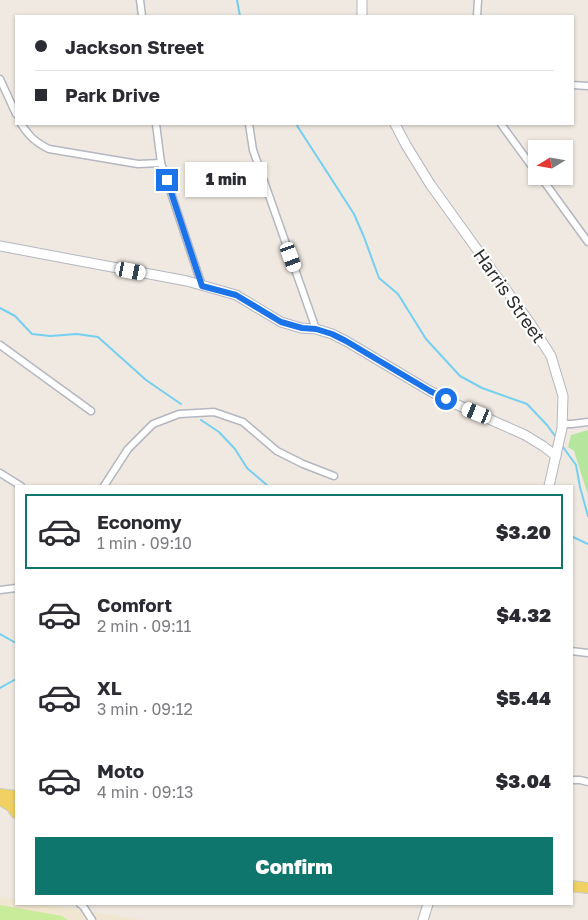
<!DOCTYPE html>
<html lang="en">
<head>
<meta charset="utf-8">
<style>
	:root { --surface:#fff; --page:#f7f7f7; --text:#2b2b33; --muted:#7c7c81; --line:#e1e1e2; --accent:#0f766e }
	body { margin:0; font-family:"Golos Text",sans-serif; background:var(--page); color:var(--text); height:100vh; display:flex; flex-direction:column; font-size:19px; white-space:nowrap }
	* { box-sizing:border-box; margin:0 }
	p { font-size:16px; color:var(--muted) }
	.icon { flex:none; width:28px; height:28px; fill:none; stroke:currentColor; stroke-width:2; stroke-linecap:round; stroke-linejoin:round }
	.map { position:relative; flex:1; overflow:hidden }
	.side { position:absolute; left:15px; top:485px; width:558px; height:420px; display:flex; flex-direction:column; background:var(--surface); border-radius:0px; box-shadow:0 1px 4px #0004 }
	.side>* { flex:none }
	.banner { position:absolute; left:15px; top:15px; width:559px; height:110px; border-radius:0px; box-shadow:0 1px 4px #0004; display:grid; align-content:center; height:110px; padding:0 20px; background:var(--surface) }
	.needle { width:32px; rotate:259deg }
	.tools { position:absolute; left:528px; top:140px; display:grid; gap:10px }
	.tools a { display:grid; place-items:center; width:45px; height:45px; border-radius:0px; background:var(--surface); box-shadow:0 1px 4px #0004; font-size:25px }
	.end { position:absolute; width:22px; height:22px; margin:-11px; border:6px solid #1a73e8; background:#fff; box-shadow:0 0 0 2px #fff }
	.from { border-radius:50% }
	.bubble { position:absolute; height:35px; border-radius:0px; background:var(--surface); box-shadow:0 1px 4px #0004; font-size:16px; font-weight:800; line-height:35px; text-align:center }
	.car { position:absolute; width:15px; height:30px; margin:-15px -8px; border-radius:6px; box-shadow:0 0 4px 1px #0007; background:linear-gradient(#fff 24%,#345 0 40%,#fff 0 76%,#345 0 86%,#fff 0) }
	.banner b { display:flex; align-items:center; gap:18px; height:48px; font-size:19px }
	.banner b+b { border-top:1px solid var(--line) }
	.banner i { width:12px; height:12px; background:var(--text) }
	ul { padding:9px 0 0; list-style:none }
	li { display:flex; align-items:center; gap:15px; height:75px; margin:0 10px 8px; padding:0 10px; border:2px solid transparent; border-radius:0px }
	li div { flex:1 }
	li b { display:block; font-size:19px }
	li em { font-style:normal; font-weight:800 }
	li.current { border-color:var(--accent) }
	li>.icon { width:45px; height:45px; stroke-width:1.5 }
	.action { display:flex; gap:10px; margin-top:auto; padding:10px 20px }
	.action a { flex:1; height:58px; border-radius:0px; background:var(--accent); color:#fff; font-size:20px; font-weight:800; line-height:58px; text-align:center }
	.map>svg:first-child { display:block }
	.education { fill:#f0e6d1 }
	.green { fill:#b6e59e }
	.pitch { fill:#c9ec9a }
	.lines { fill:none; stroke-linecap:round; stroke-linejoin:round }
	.stream { stroke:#75cff0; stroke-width:2 }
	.street-casing { stroke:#b4b7c1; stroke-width:9 }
	.secondary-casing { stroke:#b4b7c1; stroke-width:11 }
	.primary-casing { stroke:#c9c9c9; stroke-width:12 }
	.street { stroke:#fff; stroke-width:6 }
	.secondary { stroke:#fff; stroke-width:9 }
	.primary { stroke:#f2d163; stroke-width:10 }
	.route { stroke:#1a73e8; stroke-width:6 }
	.labels { text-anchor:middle; stroke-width:4.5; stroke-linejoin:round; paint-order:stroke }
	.street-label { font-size:18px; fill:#2e2e2e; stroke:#fff }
</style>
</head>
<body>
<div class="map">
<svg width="588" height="920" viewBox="0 0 588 920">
	<rect width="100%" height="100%" fill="#efe9e1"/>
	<polygon class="education" points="0,896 16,899 16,904 45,904 143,920 0,920"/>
	<polygon class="green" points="588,430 588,495 574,451 568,447 571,435"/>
	<polygon class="pitch" points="0,905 62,916 67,920 0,920"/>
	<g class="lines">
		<g class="stream">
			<polyline points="237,0 240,16"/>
			<polyline points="296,124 354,214 364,237 379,278 398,294 426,339 460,376 482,388 527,404 547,425 555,436"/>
			<polyline points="0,308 15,316 32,334 50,336 77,334 98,337 146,380 181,404"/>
			<polyline points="201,420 219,432 235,449 247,468 268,486"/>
			<polyline points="563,447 576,465 580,487 588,516"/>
			<polyline points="571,536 588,544"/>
			<polyline points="0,634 16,643"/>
			<polyline points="0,688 16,679"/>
		</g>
		<defs>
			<g id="street">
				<polyline points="140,0 142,16"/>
				<polyline points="477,16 478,0"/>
				<polyline points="0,79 16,114"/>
				<polyline points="572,85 588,86"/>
				<path d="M21 124C30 137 35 142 49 149L138 164 161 163"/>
				<polyline points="156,124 161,163 202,286"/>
				<polyline points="249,124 253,150 316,329"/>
				<polyline points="501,124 536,172"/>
				<polyline points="540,176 588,242"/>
				<polyline points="0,345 91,411"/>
				<polyline points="562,424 572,424 588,422"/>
				<polyline points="0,473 21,486"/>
				<polyline points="104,486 128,449 153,424 179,414 214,412 243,422 277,451 303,464 334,476"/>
				<polyline points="0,590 16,588"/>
				<polyline points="571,651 588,653"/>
				<polyline points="571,780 580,780 588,782"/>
				<polyline points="80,904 83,906 92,920"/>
			</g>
			<g id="secondary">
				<polyline points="362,16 362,0"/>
				<polyline points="395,124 406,145 430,184 530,323 551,356 563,396 562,428 549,486"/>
				<polyline points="0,246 187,281 236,295 281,322 301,328 316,329 332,334 346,341 430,391 462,407 525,435 543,446 556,456"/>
				<polyline points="423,920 428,904"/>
			</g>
			<g id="primary">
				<polyline points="0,794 16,796"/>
				<polyline points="0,800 11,806 16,813"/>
				<polyline points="571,886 588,888"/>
			</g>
		</defs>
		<use href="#street" class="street-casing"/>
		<use href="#secondary" class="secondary-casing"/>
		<use href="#primary" class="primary-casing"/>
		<use href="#street" class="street"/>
		<use href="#secondary" class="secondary"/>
		<use href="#primary" class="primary"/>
	</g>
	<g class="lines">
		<polyline class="route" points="167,180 202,286 236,295 281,322 302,328 316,329 332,334 346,341 430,391 446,399"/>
	</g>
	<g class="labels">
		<g class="street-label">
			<text transform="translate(509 296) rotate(55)" y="6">Harris Street</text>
		</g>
	</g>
</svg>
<div class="tools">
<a><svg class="needle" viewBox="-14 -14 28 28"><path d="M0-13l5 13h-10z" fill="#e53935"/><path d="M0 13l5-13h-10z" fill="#7c7c81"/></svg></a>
</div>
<i class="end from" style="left:446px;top:399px"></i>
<i class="end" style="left:167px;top:180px"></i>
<div class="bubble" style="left:185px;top:162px;width:82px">1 min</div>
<i class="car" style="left:291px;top:257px;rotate:160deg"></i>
<i class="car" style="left:131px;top:271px;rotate:101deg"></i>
<i class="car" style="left:477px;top:413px;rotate:292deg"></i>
<div class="banner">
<b><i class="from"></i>Jackson Street</b>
<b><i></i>Park Drive</b>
</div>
<section class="side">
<ul>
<li class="current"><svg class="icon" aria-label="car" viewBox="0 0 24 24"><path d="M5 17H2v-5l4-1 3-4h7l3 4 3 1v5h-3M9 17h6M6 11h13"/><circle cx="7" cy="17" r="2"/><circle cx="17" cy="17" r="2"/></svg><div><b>Economy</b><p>1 min · 09:10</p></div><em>$3.20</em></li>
<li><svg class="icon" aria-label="car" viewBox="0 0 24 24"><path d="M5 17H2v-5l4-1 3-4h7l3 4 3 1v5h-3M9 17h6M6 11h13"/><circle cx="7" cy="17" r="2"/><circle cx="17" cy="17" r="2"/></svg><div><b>Comfort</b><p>2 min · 09:11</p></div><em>$4.32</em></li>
<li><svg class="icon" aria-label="car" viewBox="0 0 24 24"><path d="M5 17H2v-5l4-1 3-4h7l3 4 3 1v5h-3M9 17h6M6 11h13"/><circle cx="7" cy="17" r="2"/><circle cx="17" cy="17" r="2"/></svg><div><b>XL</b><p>3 min · 09:12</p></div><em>$5.44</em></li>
<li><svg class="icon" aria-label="car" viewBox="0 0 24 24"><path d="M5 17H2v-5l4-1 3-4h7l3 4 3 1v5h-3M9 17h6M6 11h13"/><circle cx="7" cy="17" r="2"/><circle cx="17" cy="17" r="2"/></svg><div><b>Moto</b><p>4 min · 09:13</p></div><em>$3.04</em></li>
</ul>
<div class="action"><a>Confirm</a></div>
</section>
</div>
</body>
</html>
